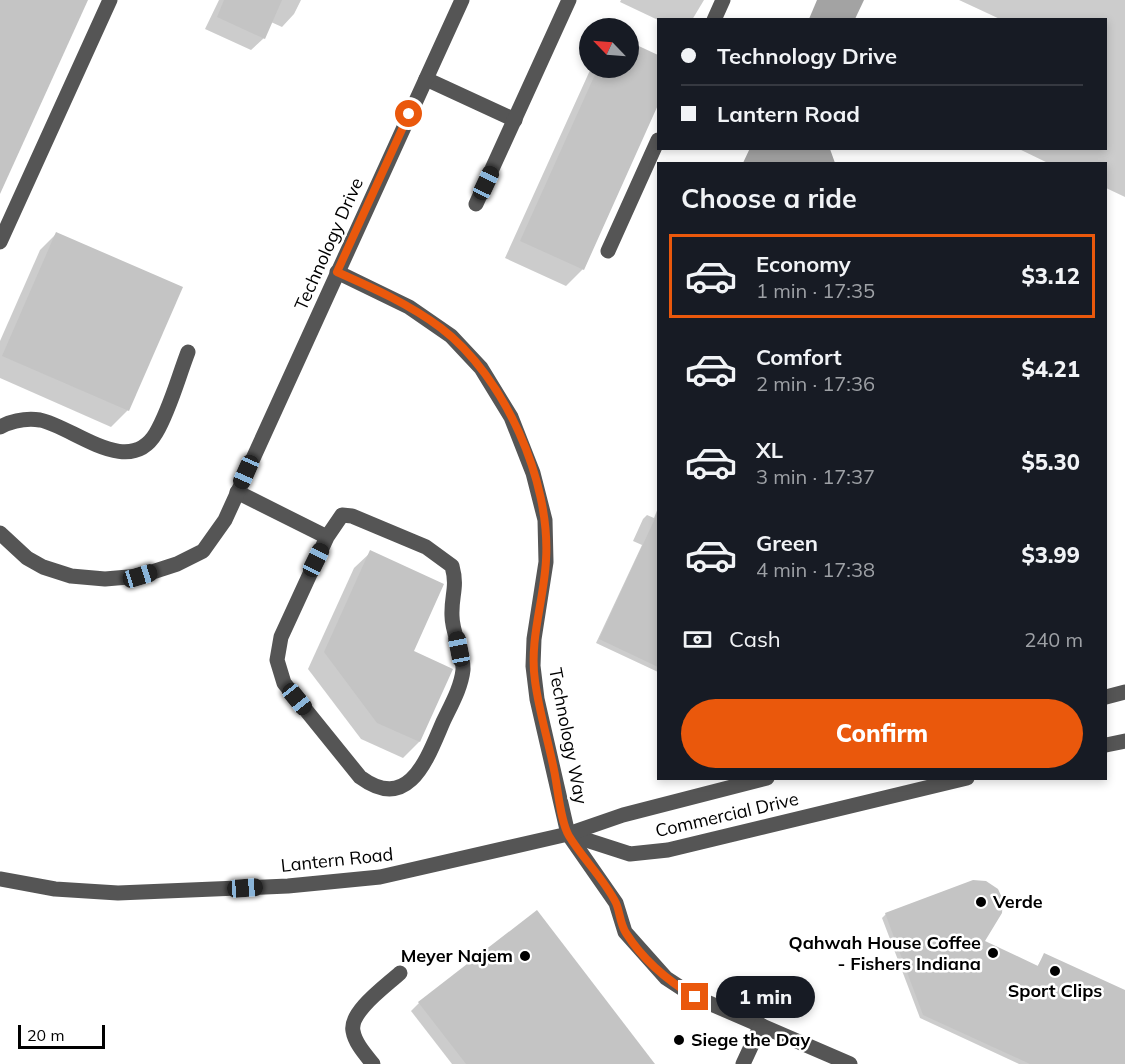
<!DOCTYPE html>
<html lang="en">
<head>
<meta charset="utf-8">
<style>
	:root { --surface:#171b24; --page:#242831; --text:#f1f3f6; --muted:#9ea1a6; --line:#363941; --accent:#ea580c }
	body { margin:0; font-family:Mulish,sans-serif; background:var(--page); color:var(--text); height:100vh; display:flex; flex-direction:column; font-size:22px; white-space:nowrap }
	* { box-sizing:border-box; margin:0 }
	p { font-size:20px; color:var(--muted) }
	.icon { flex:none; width:33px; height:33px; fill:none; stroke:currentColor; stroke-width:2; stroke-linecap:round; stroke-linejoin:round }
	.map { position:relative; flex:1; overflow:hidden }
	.side { position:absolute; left:657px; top:162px; width:450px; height:618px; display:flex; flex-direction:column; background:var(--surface); border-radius:0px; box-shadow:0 3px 9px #0003 }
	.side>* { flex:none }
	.hud { position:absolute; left:657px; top:18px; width:450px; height:132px; border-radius:0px; box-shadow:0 3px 9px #0003; display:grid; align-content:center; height:132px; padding:0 24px; background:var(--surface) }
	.needle { width:39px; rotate:295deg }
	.controls { position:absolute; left:579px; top:18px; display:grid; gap:12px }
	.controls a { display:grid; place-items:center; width:60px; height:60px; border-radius:50%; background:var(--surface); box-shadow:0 3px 9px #0003; font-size:30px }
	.scale { position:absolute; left:18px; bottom:15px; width:87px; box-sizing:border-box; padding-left:6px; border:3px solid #000; border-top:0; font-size:16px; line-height:21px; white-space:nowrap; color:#000; -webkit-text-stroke:4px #fff; paint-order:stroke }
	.end { position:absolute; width:27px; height:27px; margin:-14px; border:8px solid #ea580c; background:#fff; box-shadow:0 0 0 3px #fff }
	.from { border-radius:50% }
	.bubble { position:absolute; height:42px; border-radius:21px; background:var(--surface); box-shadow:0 3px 9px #0003; font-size:20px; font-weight:800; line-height:42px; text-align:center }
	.car { position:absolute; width:18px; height:36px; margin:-18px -9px; border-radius:8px; box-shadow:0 0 4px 2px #0007; background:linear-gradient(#222 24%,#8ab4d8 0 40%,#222 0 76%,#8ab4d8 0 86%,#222 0) }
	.hud b { display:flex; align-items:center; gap:21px; height:57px; font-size:22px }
	.hud b+b { border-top:2px solid var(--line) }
	.hud i { width:15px; height:15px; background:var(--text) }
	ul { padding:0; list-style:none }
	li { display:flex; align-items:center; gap:18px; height:84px; margin:0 12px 9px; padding:0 12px; border:3px solid transparent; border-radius:0px }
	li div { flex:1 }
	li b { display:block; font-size:22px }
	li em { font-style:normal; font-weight:800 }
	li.active { border-color:var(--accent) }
	li>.icon { width:54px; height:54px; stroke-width:1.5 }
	h2 { padding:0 24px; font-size:27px; line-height:72px }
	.pay { display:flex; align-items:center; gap:15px; height:66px; padding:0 24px; font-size:22px }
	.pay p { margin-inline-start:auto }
	.primary-button { display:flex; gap:12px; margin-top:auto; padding:12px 24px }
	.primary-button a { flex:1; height:69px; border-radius:36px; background:var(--accent); color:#fff; font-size:24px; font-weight:800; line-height:69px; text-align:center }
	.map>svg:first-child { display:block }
	.water { fill:#a3a3a3 }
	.shadow { fill:#0003 }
	.building { fill:#c4c4c4 }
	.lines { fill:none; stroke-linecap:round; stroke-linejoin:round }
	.minor { stroke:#555; stroke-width:15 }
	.route { stroke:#ea580c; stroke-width:8 }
	.poi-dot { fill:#000; stroke:#fff; stroke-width:2 }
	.labels { text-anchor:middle; stroke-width:5; stroke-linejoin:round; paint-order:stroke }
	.street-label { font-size:18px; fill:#000; stroke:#fff }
	.poi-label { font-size:18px; font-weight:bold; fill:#000; stroke:#fff; text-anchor:start }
</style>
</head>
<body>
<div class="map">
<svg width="1125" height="1064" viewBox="0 0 1125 1064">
	<rect width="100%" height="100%" fill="#fff"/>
	<g class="water">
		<polygon points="817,0 864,0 855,19 809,19"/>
		<polygon points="750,148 830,149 835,163 743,163"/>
	</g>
	<g class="shadow">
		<polygon points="219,0 301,0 294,14 282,27 271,22 264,38 251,50 205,29"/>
		<polygon points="621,0 704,0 692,20 658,20 620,2"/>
		<polygon points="959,0 1125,0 1125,197 1106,188 1106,164 1050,164 1017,148 1106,148 1106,20 1002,20"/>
		<polygon points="628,43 658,57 658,101 583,269 566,286 505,258 591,68 628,68"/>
		<polygon points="56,234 128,410 111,427 0,378 0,341 40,250"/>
		<polygon points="658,508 658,672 596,643 642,545 633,541 643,519 647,515 654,518"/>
		<polygon points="371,552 412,652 419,742 403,758 361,739 308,669 354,568"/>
		<polygon points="886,914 982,942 1037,967 1044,955 1125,992 1125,1064 1019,1064 920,1018 882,918"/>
		<polygon points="419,1003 653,1064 452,1064 411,1011"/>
	</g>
	<g class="building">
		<polygon points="0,0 88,0 0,194"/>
		<polygon points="224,0 282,0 265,39 217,17"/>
		<polygon points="628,41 658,55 658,105 584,270 520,241 598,68 628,68"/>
		<polygon points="56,232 183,287 129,411 2,356"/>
		<polygon points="658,512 658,667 599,639"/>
		<polygon points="370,550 444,584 414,651 453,669 420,742 377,723 324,652"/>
		<polygon points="973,880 986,881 998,889 1003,900 1002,913 985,941 1038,966 1044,953 1125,990 1125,1064 1030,1064 923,1015 885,913"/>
		<polygon points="537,910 655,1064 466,1064 418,1002"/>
	</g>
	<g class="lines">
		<g class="minor">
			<polyline points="714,20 723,0"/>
			<polyline points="426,79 515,120"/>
			<polyline points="476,204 569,0"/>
			<polyline points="0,242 110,0"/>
			<polyline points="608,251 658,140"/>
			<polyline points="337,272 409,307 451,336 481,368 511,417 533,473 545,520 546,562 534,639 533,666 537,699 568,834 616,903 625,932 666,978 695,997 850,1064"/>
			<path d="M0 427C12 421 26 418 40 420 74 427 129 479 156 433 170 409 178 378 188 352"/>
			<path d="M237 492 327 537 281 637 277 660 284 683 360 777C409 813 427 759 443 722 451 705 461 688 463 670 464 652 452 634 452 616 451 595 458 588 452 566L426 547 352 516 342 515 327 537"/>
			<polyline points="0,533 27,558 43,567 71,576 105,579 140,576 177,564 203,551 225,520 462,0"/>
			<polyline points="1106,697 1125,692"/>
			<polyline points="1106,745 1125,741"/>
			<polyline points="568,834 630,854 668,850 967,778"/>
			<polyline points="0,879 55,889 118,893 288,886 380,877 568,834 623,815 767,778"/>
			<path d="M373 1064C365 1054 355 1043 353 1031 349 1012 386 986 400 973"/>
			<polyline points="743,1064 761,1025"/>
		</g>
	</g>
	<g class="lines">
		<path class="route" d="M409 114 337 272C373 288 409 304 441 328 504 376 551 481 546 560 544 601 529 639 535 681 539 711 548 740 554 770 558 788 560 821 569 836 583 859 604 879 616 903 620 912 620 924 626 933 643 960 668 981 695 997"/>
	</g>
	<g class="poi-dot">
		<circle cx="981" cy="902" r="6"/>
		<circle cx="993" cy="953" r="6"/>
		<circle cx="525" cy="956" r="6"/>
		<circle cx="1055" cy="971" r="6"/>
		<circle cx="679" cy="1040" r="6"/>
	</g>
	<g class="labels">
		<g class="street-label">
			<text transform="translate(329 244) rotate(-66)" y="6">Technology Drive</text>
			<text transform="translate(568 736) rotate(79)" y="6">Technology Way</text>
			<text transform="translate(727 815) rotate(-13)" y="6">Commercial Drive</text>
			<text transform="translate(337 860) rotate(-6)" y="6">Lantern Road</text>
		</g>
		<g class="poi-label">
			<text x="993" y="908">Verde</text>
			<text x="981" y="949" text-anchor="end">Qahwah House Coffee<tspan x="981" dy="21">- Fishers Indiana</tspan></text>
			<text x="513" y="962" text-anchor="end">Meyer Najem</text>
			<text x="1055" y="997" text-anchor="middle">Sport Clips</text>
			<text x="691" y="1046">Siege the Day</text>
		</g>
	</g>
</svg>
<div class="controls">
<a><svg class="needle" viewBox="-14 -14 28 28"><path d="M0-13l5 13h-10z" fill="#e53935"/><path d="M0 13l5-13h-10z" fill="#9ea1a6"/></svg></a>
</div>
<div class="scale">20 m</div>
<i class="end from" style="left:409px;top:114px"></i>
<i class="end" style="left:695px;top:997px"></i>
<div class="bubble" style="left:716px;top:976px;width:99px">1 min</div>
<i class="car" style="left:486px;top:183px;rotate:25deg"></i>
<i class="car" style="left:246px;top:472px;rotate:204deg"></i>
<i class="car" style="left:316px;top:560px;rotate:26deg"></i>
<i class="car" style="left:140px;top:576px;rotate:73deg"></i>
<i class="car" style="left:459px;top:649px;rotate:349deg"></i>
<i class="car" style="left:297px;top:699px;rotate:141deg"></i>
<i class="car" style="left:245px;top:888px;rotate:86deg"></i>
<div class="hud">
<b><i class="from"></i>Technology Drive</b>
<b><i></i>Lantern Road</b>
</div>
<section class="side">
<h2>Choose a ride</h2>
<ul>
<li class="active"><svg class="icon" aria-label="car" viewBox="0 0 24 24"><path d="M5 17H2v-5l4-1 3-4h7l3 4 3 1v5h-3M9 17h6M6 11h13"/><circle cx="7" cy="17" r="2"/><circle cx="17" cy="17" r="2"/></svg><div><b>Economy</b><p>1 min · 17:35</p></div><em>$3.12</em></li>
<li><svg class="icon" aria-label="car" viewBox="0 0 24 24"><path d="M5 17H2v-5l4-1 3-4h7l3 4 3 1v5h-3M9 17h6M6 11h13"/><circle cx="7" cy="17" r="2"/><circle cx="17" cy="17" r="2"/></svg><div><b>Comfort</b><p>2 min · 17:36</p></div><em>$4.21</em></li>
<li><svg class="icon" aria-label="car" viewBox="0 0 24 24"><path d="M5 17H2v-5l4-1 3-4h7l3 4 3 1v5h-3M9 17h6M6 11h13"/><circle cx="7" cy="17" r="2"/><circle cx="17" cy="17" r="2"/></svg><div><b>XL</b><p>3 min · 17:37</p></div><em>$5.30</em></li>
<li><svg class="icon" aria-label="car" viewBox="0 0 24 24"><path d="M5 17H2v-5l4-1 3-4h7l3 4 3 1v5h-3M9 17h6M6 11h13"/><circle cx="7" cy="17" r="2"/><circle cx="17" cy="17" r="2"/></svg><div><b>Green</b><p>4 min · 17:38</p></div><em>$3.99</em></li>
</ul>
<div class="pay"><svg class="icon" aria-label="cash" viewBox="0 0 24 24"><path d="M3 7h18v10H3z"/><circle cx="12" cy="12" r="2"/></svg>Cash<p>240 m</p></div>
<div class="primary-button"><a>Confirm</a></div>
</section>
</div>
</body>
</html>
